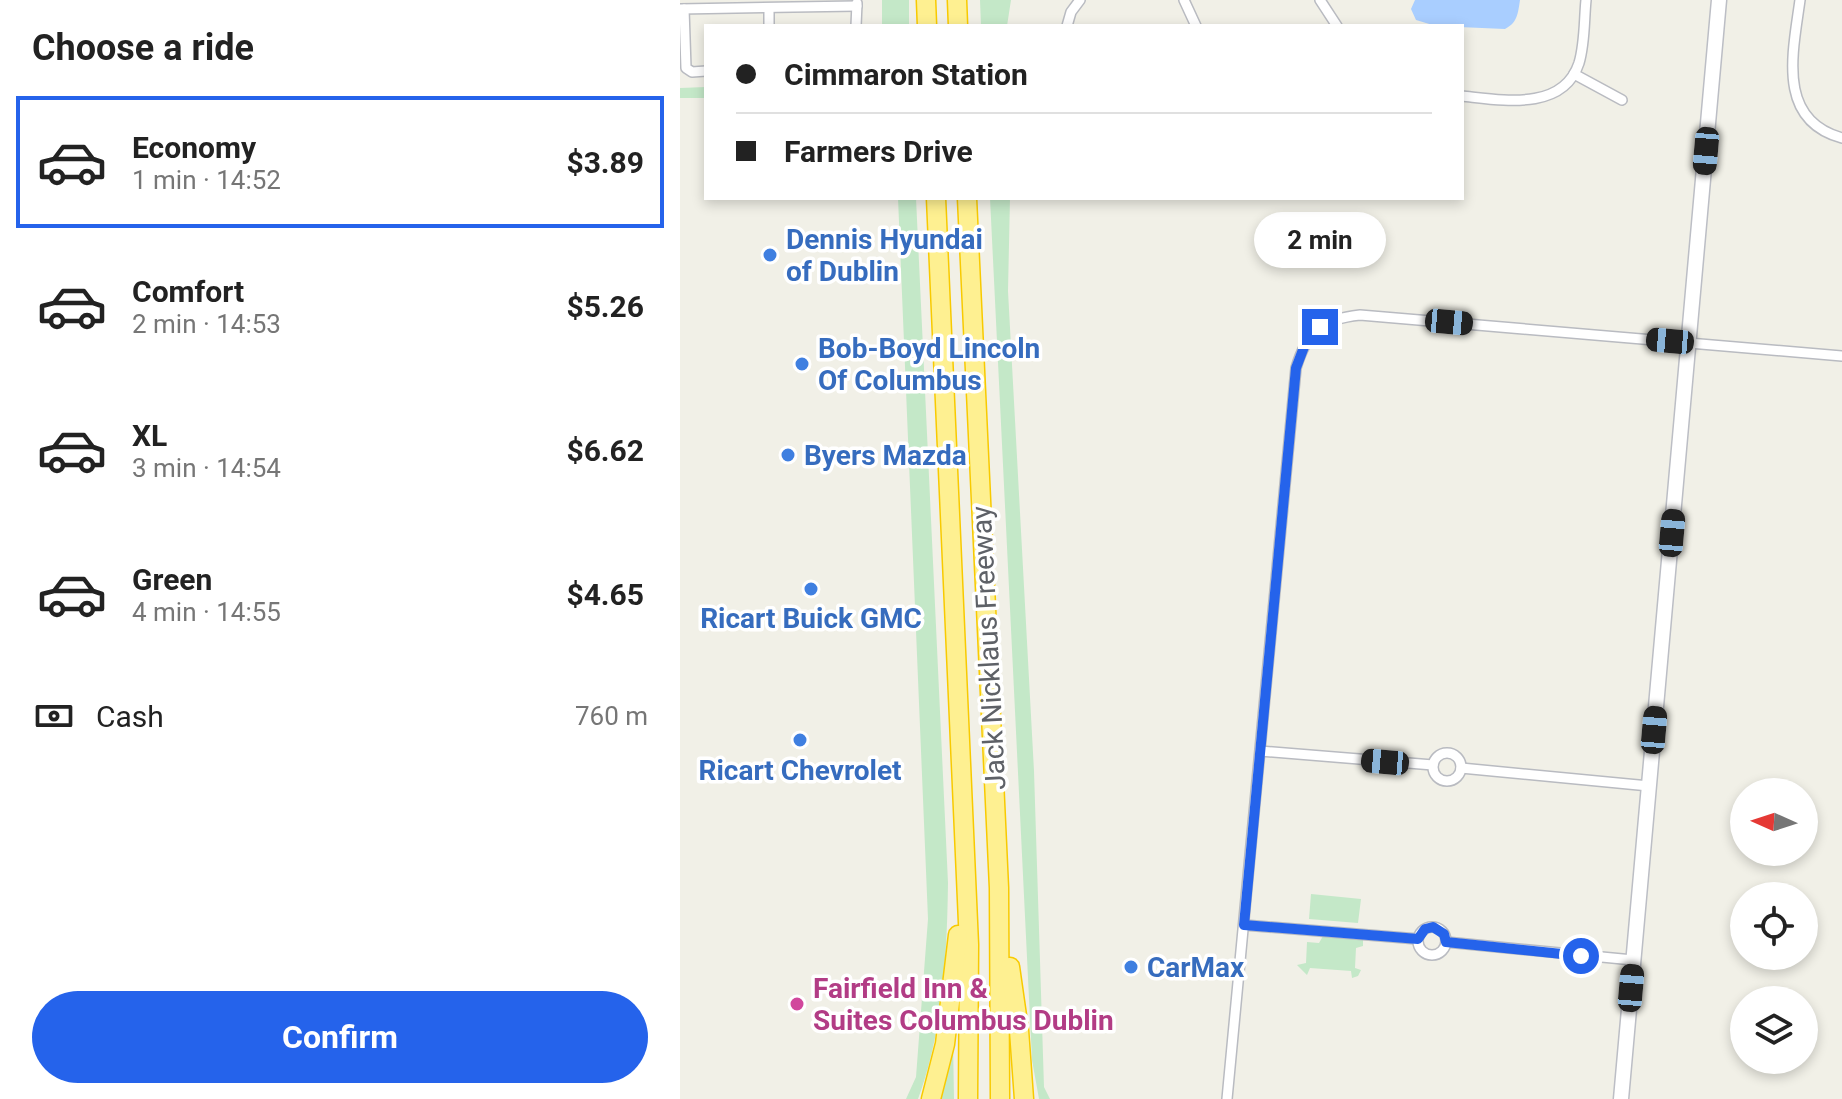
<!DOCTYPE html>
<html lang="en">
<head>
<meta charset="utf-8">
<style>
	:root { --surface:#fff; --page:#f6f6f6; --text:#222; --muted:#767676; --line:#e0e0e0; --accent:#2563eb }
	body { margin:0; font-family:Roboto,sans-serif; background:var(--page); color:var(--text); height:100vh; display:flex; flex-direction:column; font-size:30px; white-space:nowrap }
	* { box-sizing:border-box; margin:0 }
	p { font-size:26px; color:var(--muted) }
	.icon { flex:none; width:44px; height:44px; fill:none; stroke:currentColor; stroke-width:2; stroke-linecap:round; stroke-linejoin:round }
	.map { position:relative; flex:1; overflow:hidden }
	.panel { display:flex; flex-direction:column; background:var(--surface); width:680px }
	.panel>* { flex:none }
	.hud { position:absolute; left:24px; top:24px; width:760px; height:176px; border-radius:0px; box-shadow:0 4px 12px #0003; display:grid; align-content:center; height:176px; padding:0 32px; background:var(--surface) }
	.needle { width:52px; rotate:273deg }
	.controls { position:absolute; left:1050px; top:778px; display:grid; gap:16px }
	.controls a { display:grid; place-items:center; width:88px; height:88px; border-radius:50%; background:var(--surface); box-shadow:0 4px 12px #0003; font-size:40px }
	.end { position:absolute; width:36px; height:36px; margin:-18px; border:10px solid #2563eb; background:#fff; box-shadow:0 0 0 4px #fff }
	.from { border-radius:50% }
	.bubble { position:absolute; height:56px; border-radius:28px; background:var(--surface); box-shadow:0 4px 12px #0003; font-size:26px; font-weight:700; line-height:56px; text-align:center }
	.car { position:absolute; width:24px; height:48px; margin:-24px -12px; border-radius:10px; box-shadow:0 0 6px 2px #0007; background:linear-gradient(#222 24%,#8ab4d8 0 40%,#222 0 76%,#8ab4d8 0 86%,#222 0) }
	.hud b { display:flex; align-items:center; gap:28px; height:76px; font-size:30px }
	.hud b+b { border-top:2px solid var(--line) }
	.hud i { width:20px; height:20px; background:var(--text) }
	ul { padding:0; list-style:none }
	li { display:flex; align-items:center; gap:24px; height:132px; margin:0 16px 12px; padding:0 16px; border:4px solid transparent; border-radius:0px }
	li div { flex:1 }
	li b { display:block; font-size:30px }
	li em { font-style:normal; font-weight:700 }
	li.current { border-color:var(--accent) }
	li>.icon { width:72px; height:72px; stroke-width:1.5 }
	h2 { padding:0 32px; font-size:36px; line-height:96px }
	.pay { display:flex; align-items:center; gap:20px; height:88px; padding:0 32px; font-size:30px }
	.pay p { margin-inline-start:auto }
	.button { display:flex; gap:16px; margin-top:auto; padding:16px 32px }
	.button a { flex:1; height:92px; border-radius:48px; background:var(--accent); color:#fff; font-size:32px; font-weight:700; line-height:92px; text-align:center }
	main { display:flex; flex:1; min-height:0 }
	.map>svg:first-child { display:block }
	.green { fill:#c4e8c8 }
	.water { fill:#a9ceff }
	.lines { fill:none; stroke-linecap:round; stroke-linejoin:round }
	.street-casing { stroke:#b9bbc1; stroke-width:12 }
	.secondary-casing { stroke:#bcbec5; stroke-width:17 }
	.highway-casing { stroke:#f8ca00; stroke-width:21 }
	.street { stroke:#fff; stroke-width:9 }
	.secondary { stroke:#fff; stroke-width:14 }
	.highway { stroke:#fef091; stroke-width:18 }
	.route { stroke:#2563eb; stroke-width:10 }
	.shop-dot { fill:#3f7fe0; stroke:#fff; stroke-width:3 }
	.hotel-dot { fill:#d1479c; stroke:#fff; stroke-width:3 }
	.labels { text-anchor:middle; stroke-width:7; stroke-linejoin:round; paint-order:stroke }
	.shop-label { font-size:28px; font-weight:bold; fill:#366cbe; stroke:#fff; text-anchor:start }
	.street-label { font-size:28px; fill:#5e6167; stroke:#fff }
	.hotel-label { font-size:28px; font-weight:bold; fill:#b23c85; stroke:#fff; text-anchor:start }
</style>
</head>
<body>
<main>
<section class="panel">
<h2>Choose a ride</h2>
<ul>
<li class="current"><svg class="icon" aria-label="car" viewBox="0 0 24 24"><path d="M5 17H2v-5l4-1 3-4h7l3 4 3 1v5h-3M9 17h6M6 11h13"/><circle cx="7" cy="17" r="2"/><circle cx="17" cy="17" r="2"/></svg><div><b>Economy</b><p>1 min · 14:52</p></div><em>$3.89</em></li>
<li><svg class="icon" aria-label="car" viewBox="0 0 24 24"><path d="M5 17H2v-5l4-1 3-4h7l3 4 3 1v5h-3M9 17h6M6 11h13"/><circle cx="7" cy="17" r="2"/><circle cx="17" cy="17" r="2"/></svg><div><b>Comfort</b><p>2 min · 14:53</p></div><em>$5.26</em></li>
<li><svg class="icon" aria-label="car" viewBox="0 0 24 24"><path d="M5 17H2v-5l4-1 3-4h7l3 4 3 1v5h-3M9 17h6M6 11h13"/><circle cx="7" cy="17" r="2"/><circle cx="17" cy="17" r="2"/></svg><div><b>XL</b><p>3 min · 14:54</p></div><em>$6.62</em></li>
<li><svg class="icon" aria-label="car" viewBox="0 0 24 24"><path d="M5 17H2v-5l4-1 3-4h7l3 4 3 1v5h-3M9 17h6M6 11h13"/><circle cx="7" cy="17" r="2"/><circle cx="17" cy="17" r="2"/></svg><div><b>Green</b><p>4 min · 14:55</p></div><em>$4.65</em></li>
</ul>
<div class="pay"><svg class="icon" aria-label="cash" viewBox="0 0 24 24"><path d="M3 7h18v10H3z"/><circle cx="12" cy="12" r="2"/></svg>Cash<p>760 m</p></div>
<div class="button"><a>Confirm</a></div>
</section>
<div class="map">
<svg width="1162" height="1099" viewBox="0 0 1162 1099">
	<rect width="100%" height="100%" fill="#f1f0e7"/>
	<g class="green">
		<rect x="202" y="0" width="27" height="26"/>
		<polygon points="300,0 331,0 327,26 301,26"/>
		<polygon points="26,87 26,98 0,98 0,88"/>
		<path d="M218 198H236L268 883C267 955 263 1031 238 1099H226L236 1077 248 919Z"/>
		<polygon points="310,198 330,198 328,291 354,771 364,1087 370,1099 359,1099 352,1060"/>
		<polygon points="631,894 681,899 678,923 629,919"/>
		<polygon points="643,936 683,940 683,946 676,948 675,968 681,970 678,976 672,978 671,971 630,968 627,975 617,965 626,963 627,942 639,943"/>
		<polygon points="273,1041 274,1099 259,1099"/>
	</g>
	<path class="water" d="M735 0H840C838 14 837 23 825 29L756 26 736 20 731 9Z"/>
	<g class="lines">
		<defs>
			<g id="street">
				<polyline points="504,0 516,26"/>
				<polyline points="640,0 657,26"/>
				<path d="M1120 0C1113 52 1096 120 1162 138"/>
				<polyline points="89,8 89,26"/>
				<polyline points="0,9 177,6"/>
				<polyline points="4,9 6,68 12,72 26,71"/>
				<polyline points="176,26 177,3"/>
				<polyline points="387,26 391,12 400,0"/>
				<polyline points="894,74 942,100"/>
				<path d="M782 96C821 100 883 112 899 63 905 43 904 20 906 0"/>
				<polyline points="580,751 753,765"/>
				<circle cx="767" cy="767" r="14"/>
				<polyline points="781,768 969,786"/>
				<polyline points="564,925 738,939"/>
				<circle cx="752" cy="941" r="14"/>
				<polyline points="766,942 953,960"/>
				<path d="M547 1099 616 368C627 331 642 319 680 315L1162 356"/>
			</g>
			<polyline id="secondary" points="941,1099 1039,0"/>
			<g id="highway">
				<polyline points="246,0 247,26"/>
				<polyline points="277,0 278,26"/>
				<polyline points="256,198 289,945 288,1099"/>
				<polyline points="287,198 319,888 320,1099"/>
				<polyline points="330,967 339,1030 344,1099"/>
				<polyline points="251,1099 265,1044 278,935"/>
			</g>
		</defs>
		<use href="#street" class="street-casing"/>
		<use href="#secondary" class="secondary-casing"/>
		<use href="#highway" class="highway-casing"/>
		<use href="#street" class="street"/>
		<use href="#secondary" class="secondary"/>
		<use href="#highway" class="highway"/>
	</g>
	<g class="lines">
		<polyline class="route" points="640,327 627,339 616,368 564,925 738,939 745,929 753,927 764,934 766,942 901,956"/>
	</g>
	<g class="shop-dot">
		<circle cx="90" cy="255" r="8"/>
		<circle cx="122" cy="364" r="8"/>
		<circle cx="108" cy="455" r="8"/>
		<circle cx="131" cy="589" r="8"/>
		<circle cx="120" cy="740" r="8"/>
		<circle cx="451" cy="967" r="8"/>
	</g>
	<circle class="hotel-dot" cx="117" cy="1004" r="8"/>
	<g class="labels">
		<g class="shop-label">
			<text x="106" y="249">Dennis Hyundai<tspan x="106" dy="32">of Dublin</tspan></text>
			<text x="138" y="358">Bob-Boyd Lincoln<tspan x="138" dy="32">Of Columbus</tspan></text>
			<text x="124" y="465">Byers Mazda</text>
			<text x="131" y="628" text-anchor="middle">Ricart Buick GMC</text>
			<text x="120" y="780" text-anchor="middle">Ricart Chevrolet</text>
			<text x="467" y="977">CarMax</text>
		</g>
		<g class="street-label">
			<text transform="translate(308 648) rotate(-93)" y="10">Jack Nicklaus Freeway</text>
		</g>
		<g class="hotel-label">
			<text x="133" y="998">Fairfield Inn &amp;<tspan x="133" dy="32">Suites Columbus Dublin</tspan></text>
		</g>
	</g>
</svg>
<div class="controls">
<a><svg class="needle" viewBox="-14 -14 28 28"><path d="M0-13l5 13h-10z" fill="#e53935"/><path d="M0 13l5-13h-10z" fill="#767676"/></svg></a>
<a><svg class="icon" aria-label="locate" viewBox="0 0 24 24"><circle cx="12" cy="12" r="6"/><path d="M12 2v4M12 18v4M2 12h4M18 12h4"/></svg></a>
<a><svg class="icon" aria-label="layers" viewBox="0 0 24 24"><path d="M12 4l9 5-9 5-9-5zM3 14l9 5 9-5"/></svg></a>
</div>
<i class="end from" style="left:901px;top:956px"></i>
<i class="end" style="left:640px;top:327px"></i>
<div class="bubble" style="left:574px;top:212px;width:132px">2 min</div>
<i class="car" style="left:1026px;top:151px;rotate:185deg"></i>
<i class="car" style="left:769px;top:322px;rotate:95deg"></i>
<i class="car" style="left:990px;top:341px;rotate:275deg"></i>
<i class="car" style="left:992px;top:533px;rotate:5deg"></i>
<i class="car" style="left:974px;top:730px;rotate:5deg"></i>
<i class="car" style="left:705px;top:762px;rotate:275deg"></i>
<i class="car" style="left:951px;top:988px;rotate:5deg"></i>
<div class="hud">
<b><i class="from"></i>Cimmaron Station</b>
<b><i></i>Farmers Drive</b>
</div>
</div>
</main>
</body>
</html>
